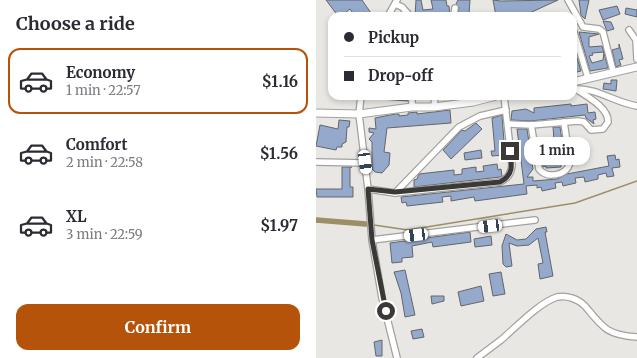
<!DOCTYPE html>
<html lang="en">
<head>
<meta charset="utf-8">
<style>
	:root { --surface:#fff; --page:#f7f7f7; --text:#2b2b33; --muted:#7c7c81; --line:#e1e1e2; --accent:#b45309 }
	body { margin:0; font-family:Merriweather,serif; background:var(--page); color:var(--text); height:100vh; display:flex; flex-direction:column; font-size:15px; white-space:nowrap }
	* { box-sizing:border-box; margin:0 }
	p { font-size:13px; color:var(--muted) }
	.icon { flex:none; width:22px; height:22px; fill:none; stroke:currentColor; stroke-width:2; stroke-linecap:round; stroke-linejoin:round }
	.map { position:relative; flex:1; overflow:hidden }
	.details { display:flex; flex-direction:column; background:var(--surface); width:316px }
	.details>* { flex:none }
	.top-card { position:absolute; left:12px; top:12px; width:249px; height:88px; border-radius:12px; box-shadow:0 2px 6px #0003; display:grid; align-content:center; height:88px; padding:0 16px; background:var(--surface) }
	.end { position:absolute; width:18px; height:18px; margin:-9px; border:5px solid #3a3938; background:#fff; box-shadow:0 0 0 2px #fff }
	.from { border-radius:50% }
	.bubble { position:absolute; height:28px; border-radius:12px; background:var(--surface); box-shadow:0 2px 6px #0003; font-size:13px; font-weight:700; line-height:28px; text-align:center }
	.car { position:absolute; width:12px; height:24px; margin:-12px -6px; border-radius:5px; box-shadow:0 0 3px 1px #0007; background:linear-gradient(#fff 24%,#345 0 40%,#fff 0 76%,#345 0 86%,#fff 0) }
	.top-card b { display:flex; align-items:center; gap:14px; height:38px; font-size:15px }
	.top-card b+b { border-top:1px solid var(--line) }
	.top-card i { width:10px; height:10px; background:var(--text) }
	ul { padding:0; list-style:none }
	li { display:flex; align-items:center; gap:12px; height:66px; margin:0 8px 6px; padding:0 8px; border:2px solid transparent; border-radius:12px }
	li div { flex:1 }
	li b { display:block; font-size:15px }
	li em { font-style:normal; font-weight:700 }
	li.on { border-color:var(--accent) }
	li>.icon { width:36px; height:36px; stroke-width:1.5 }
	h2 { padding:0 16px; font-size:18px; line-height:48px }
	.action { display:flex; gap:8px; margin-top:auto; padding:8px 16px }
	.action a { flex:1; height:46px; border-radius:12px; background:var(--accent); color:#fff; font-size:16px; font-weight:700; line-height:46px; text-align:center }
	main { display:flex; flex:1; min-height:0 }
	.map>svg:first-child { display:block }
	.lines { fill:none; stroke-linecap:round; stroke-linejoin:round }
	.stream { stroke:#9c8f68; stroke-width:1.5 }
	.canal { stroke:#9c8f68; stroke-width:5.5 }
	.building { fill:#94a9cc; stroke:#646668; fill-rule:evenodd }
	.minor-casing { stroke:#a2a19e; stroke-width:8 }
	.major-casing { stroke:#a2a19e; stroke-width:9 }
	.minor { stroke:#fff; stroke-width:5.5 }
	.major { stroke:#fff; stroke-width:7 }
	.route { stroke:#3a3938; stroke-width:5 }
</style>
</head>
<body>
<main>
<section class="details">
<h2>Choose a ride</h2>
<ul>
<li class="on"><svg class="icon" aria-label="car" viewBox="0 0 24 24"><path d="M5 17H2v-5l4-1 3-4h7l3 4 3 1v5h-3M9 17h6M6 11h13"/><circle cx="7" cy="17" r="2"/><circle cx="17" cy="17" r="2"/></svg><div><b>Economy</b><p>1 min · 22:57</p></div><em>$1.16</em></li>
<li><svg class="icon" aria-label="car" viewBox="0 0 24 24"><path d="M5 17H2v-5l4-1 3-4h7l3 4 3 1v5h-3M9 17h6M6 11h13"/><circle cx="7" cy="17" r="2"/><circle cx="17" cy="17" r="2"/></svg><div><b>Comfort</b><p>2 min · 22:58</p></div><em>$1.56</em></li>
<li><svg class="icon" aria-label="car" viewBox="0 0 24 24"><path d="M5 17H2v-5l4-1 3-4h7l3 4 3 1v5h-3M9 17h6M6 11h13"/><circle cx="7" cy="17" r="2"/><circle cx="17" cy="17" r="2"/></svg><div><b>XL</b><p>3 min · 22:59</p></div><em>$1.97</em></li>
</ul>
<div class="action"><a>Confirm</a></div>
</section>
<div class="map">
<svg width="321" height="358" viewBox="0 0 321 358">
	<rect width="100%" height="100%" fill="#e8e7e4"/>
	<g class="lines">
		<polyline class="stream" points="58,225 92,230 259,203 321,181"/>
		<polyline class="canal" points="0,220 50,224"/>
	</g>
	<g class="building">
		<polygon points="10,0 46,0 57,16 39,16 34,9 25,16 22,16"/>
		<polygon points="100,0 105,0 107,10 117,9 115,0 130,0 131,6 133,6 134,16 99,16"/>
		<polygon points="142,0 154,0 153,14 142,14 143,7 140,4"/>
		<polygon points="177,0 185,1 242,0 207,16 180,16"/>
		<polygon points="263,0 273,0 269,19 265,15"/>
		<polygon points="301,6 304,14 287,20 283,10"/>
		<polygon points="310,8 321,10 321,17 309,14"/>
		<polygon points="287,21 295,22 298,29 291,31"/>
		<path d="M263 32 283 34 273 37V47L286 46 292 68 274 71ZM288 52 287 60 276 63 273 56 277 55 276 53Z"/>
		<polygon points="303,44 307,59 303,60 305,65 300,67 296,50 303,48"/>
		<polygon points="257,51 259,51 265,71 257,73"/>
		<polygon points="295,80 301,80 300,91 287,89 288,83 295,84"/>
		<polygon points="64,96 92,96 92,101 64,99"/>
		<polygon points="255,104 255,106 271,104 272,113 279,112 280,119 277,120 278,124 270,118 269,115 215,121 195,120 196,111 210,109 218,113 218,108"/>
		<polygon points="134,110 135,123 71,128 68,152 74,153 73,165 66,173 59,172 56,169 56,142 53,139 58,133 53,132 53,128 60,129 59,118 79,114 83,114 83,116 92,115 92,113 101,112 101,114"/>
		<polygon points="186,115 189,155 176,156 175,151 179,151 176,118"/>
		<polygon points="23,120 34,121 33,127 31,127 30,142 26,144 26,147 21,147 20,150 0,146 4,125 22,129"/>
		<polygon points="160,123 166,129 135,159 127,150 146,130 149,131"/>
		<polygon points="237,127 244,127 248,154 244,154 245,167 230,168 230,166 227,167 225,154 239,153"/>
		<polygon points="201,129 211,129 217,169 211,177 217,177 217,181 241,179 251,174 293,166 291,156 299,155 300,160 303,159 304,167 296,168 298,176 291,177 290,173 282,175 282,179 269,182 268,177 259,178 260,183 247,186 246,182 239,183 240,188 226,191 225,187 221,188 221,185 210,186 211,194 159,201 158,197 135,201 135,196 126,197 127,202 91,206 90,202 86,203 85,197 208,184"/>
		<polygon points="165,150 166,158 149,160 148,153"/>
		<polygon points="181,164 182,170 185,169 186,176 184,177 98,187 98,180 101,179 103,174 138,170 138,175 146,174 146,169 160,167 160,172 168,171 167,166"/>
		<polygon points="26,167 36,167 34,167 34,187 37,187 37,197 1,197 0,189 26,189"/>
		<polygon points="230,227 231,232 229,232 237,276 224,279 222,264 227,263 222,238 213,245 201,246 193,243 196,266 190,267 187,264 186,246 190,234 201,240 210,239 220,229"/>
		<polygon points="154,232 155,242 117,247 116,242 96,246 97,257 86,258 86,262 76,263 74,243"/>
		<polygon points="175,236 176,245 159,247 158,239"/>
		<polygon points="89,270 99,315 89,317 85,293 78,272"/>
		<polygon points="185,272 189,294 177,296 173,274"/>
		<polygon points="165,286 168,301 145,306 142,292"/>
		<polygon points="115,296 128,296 128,301 116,304"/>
		<polygon points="106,329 108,337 97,339 95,331"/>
		<polygon points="66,340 66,356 60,356 58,342"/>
	</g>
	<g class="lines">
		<defs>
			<g id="minor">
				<polyline points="252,0 267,27 283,29 287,32 297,71"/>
				<polyline points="79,4 86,7 94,16"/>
				<polyline points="72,16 81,0"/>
				<polyline points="138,16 139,8"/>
				<polyline points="257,29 272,78"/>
				<polyline points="313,30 320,40 321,59"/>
				<path d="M260 89C281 88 300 103 321 106"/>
				<polyline points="45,96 43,114 52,189 56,240 66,298 81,358"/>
				<polyline points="96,107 96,96"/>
				<polyline points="118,107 119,96"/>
				<path d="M192 124 215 125 262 121 268 122 275 130 287 129 292 122C293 107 268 95 257 87"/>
				<path d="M215 125 223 169C231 179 250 176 254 163L248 122"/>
				<polyline points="0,162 49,163"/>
				<path d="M52 189 79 193 184 182C192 178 195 174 196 165L188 96"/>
				<polyline points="79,193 143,127 164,116 190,110"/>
				<polyline points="56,240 219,220"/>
				<path d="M161 358C169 352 177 346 185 340 199 328 224 302 241 297 251 295 262 299 269 306 287 328 291 335 321 337"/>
			</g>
			<g id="major">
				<polyline points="257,82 321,67"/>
				<polyline points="0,113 43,114 96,107 118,107 157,102 180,96"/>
			</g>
		</defs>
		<use href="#minor" class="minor-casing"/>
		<use href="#major" class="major-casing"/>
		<use href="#minor" class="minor"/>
		<use href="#major" class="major"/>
	</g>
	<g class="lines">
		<path class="route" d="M70 311 56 240 52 189 79 192 184 182C198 175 196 165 194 151"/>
	</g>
</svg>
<i class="end from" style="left:70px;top:311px"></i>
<i class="end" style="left:194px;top:151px"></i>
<div class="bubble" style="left:208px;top:137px;width:66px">1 min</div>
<i class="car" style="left:49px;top:162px;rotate:172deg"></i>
<i class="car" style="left:174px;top:226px;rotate:263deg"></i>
<i class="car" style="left:100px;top:235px;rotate:263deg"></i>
<div class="top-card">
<b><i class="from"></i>Pickup</b>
<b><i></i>Drop-off</b>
</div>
</div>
</main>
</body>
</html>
